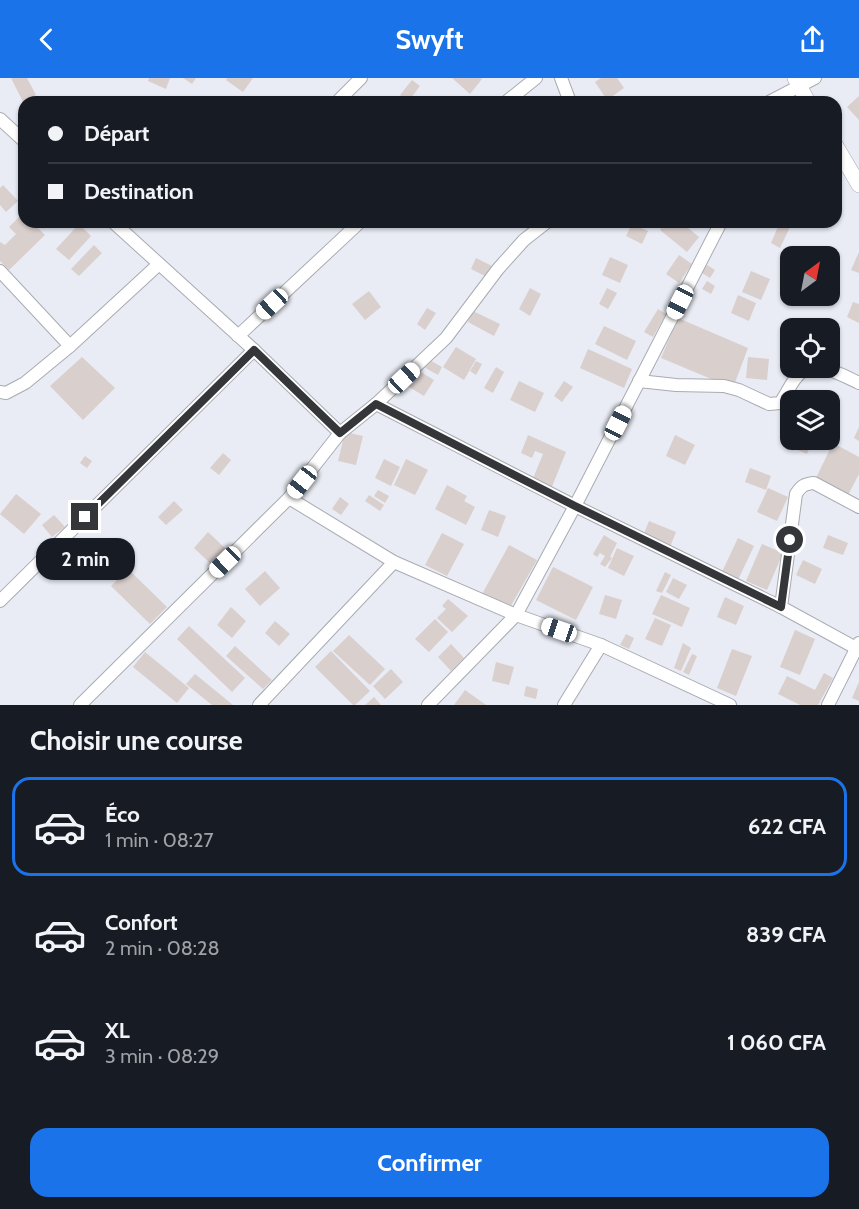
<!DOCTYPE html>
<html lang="fr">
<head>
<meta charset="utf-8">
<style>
	:root { --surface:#171b24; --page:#242831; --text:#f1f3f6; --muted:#9ea1a6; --line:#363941; --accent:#1a73e8 }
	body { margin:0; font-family:Cabin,sans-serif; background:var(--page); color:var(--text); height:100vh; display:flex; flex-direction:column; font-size:22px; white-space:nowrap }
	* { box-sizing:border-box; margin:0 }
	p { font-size:20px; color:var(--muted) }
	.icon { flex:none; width:33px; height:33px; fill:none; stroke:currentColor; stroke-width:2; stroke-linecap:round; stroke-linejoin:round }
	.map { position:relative; height:627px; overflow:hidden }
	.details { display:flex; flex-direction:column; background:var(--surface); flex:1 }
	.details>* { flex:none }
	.hud { position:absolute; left:18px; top:18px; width:824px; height:132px; border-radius:18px; box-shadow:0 2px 4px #0004; display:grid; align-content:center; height:132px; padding:0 30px; background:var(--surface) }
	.needle { width:39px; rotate:32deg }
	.tools { position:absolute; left:780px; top:168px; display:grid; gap:12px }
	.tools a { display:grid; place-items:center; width:60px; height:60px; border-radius:12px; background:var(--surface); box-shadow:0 2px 4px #0004; font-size:30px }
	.end { position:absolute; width:27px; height:27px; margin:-14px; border:8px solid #353639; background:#fff; box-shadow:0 0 0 3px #fff }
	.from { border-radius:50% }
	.bubble { position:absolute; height:42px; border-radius:18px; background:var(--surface); box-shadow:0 2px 4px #0004; font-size:20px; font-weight:700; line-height:42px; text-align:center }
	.car { position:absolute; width:18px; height:36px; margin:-18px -9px; border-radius:8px; box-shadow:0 0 4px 2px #0007; background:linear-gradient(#fff 24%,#345 0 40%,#fff 0 76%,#345 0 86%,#fff 0) }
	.hud b { display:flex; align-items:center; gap:21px; height:57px; font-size:22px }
	.hud b+b { border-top:2px solid var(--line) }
	.hud i { width:15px; height:15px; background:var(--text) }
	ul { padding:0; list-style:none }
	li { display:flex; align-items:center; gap:18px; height:99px; margin:0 12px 9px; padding:0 18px; border:3px solid transparent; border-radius:18px }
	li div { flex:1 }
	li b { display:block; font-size:22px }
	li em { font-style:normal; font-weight:700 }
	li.current { border-color:var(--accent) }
	li>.icon { width:54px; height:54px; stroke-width:1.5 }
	h2 { padding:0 30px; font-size:27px; line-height:72px }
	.primary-button { display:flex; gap:12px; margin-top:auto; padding:12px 30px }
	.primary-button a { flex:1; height:69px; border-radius:18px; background:var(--accent); color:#fff; font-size:24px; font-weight:700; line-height:69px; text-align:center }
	header { display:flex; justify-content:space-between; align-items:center; height:78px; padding:0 30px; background:var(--accent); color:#fff; font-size:27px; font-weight:700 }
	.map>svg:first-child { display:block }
	.building { fill:#d9cfcd }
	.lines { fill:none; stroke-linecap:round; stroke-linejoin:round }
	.minor-casing { stroke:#a9abb3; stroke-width:14 }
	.tertiary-casing { stroke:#a9abb3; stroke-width:16 }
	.minor { stroke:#fff; stroke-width:12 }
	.tertiary { stroke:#fff; stroke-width:15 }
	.route { stroke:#353639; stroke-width:8 }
</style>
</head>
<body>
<header><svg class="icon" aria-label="back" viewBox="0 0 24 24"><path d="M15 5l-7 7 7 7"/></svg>Swyft<svg class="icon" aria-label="share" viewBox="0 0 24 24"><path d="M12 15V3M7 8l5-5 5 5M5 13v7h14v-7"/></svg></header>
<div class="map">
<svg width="859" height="627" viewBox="0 0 859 627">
	<rect width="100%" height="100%" fill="#e9ecf4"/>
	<g class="building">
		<polygon points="11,0 27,0 36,17 23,24"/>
		<polygon points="149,0 170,0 166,11 148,3"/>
		<polygon points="183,0 196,0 192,6"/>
		<polygon points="227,0 253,0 243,14 226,2"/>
		<polygon points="452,0 480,0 482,1 470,16"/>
		<polygon points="601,0 617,0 624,10 607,22 595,4"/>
		<polygon points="412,2 420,8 408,24 400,17"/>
		<polygon points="859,18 859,42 847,29"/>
		<polygon points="3,107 18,123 6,134 0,127 0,110"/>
		<polygon points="23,135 24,144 32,144 45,157 9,192 0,183 0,164 5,167 16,156 9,149"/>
		<polygon points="666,144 681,144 699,159 687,174 660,152"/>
		<polygon points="780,144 790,149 780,170 771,165"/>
		<polygon points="79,146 91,158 69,182 56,171"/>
		<polygon points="632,146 648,153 642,166 626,158"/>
		<polygon points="94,167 102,175 79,198 71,191"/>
		<polygon points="859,174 859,195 851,192"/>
		<polygon points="679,177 692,186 679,205 666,196"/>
		<polygon points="610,179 628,187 620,205 602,197"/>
		<polygon points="476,180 492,188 487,199 471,191"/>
		<polygon points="707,187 715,192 710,200 702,195"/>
		<polygon points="751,193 770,201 761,222 742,214"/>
		<polygon points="707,203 715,208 711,216 702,211"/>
		<polygon points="530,210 541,216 530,238 519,231"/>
		<polygon points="607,210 617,215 608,231 599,226"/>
		<polygon points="369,213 381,229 365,242 352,226"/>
		<polygon points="738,217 756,225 749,243 731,235"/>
		<polygon points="853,224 859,226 859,245 847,239"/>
		<polygon points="427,230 436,235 425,252 417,246"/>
		<polygon points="658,231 666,236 653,259 644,254"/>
		<polygon points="473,233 500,246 494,258 468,244"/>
		<polygon points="678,240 748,270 733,310 661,280"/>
		<polygon points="604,248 636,263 627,282 595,266"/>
		<polygon points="456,269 476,281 464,302 443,289"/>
		<polygon points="588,271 632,291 624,310 580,290"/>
		<polygon points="82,279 115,310 83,342 50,308"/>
		<polygon points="748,279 769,281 767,302 746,300"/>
		<polygon points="426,280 442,289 438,297 422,288"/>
		<polygon points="476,283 482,286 476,297 470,293"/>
		<polygon points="496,289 504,294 493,315 484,310"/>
		<polygon points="416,291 434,302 424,318 406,307"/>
		<polygon points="519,303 544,315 535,334 510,322"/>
		<polygon points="564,303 573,309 562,324 554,318"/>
		<polygon points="859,349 859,363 854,360"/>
		<polygon points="345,354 363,358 356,387 338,383"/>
		<polygon points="528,357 566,374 551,411 532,403 543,376 535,373 532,380 521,375"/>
		<polygon points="675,357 695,367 685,387 666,378"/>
		<polygon points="794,362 813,362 807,376 791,369"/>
		<polygon points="833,365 859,379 859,396 847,419 815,402"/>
		<polygon points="223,375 231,382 219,397 210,390"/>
		<polygon points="85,378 92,383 87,390 80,385"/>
		<polygon points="384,381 400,389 391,408 375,400"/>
		<polygon points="406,381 428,392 415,417 394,407"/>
		<polygon points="750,390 771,398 766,412 745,404"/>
		<polygon points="447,407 467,418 464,423 475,429 466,447 435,431"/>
		<polygon points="768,410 788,419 777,443 757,434"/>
		<polygon points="378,412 389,418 385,425 374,418"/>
		<polygon points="16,416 41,436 24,456 0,436"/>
		<polygon points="369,417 384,427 380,433 365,423"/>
		<polygon points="340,419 349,426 341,437 332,431"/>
		<polygon points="174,423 183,432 166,447 158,439"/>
		<polygon points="489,432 506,438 498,459 481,452"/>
		<polygon points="54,437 65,449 52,459 42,447"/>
		<polygon points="649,443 676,454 670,469 643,458"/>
		<polygon points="208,454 226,471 212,487 194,470"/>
		<polygon points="442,455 464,466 447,498 425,487"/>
		<polygon points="604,457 617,465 610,479 612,480 605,489 600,486 605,478 600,475 597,479 593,476"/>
		<polygon points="828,457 848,465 843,477 823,470"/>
		<polygon points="738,460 754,468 737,504 721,496"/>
		<polygon points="762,466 783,475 767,512 746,503"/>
		<polygon points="509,467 537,482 509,531 481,518"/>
		<polygon points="617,470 634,478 624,498 608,490"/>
		<polygon points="803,482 822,491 815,506 796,497"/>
		<polygon points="553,489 593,509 576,542 536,522"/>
		<polygon points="128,491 167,529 150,546 111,508"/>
		<polygon points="265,493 280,510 260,528 245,511"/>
		<polygon points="665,494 671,497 662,515 656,513"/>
		<polygon points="673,500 687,507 679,521 666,514"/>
		<polygon points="605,517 622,522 616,541 599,536"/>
		<polygon points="661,517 690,530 682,549 652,536"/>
		<polygon points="725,519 744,528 736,547 717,539"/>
		<polygon points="448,521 468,538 452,554 437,540 446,531 442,528"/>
		<polygon points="231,529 246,543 232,560 217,547"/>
		<polygon points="655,540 671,547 662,568 645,561"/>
		<polygon points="435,541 448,554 429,574 415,561"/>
		<polygon points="275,543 290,556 279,568 265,555"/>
		<polygon points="189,548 245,600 232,614 177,561"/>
		<polygon points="795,552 815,561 800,597 780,589"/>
		<polygon points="626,556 634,560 629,571 620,567"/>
		<polygon points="349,557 385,591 370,607 333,573"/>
		<polygon points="683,565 691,570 681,593 674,590"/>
		<polygon points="451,566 464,580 451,593 438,579"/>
		<polygon points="235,568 272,602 263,611 226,578"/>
		<polygon points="732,571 752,578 736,618 717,610"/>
		<polygon points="331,573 370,613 355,627 353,627 315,589"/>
		<polygon points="145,574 189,610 177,625 133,589"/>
		<polygon points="692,576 697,578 689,597 683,594"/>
		<polygon points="496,584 514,589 509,607 492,603"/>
		<polygon points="391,591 403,604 385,621 373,608"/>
		<polygon points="824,595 833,600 818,627 800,627 778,616 787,598 815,612"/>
		<polygon points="195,596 233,627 212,627 186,606"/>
		<polygon points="859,604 859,623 852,620"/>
		<polygon points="526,608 538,611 536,621 524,618"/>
		<polygon points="465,612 486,627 454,627"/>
		<polygon points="374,619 381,627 365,627"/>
	</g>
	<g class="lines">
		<defs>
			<g id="minor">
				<polyline points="561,0 570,24"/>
				<polyline points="337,24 361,0"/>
				<polyline points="506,24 536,0"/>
				<polyline points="769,24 815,0"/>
				<polyline points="0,41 24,63"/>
				<polyline points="113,144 254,272 340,355"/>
				<polyline points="0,193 70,268"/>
				<polyline points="238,258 360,144"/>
				<path d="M639 303 676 307 724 308 739 312 769 326 780 325C786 317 789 309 795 301 811 278 840 296 859 305"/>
				<polyline points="0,314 6,315 25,305 70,268 159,186"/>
				<polyline points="376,326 575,428 781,529 856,570"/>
				<polyline points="289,420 394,484 516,537 601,567 730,627"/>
				<polyline points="0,523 254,272"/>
				<path d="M781 529 796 416C801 408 804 406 814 405L859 429"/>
				<polyline points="80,627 289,420 340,355 376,326 446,260 498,191 524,162 547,144"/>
				<polyline points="259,627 394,484"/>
				<polyline points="428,627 516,537 575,428 721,144"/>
				<polyline points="564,627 601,567"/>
				<polyline points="828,627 859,565"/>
			</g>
			<g id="tertiary">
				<polyline points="795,0 808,24"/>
				<polyline points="836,68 859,107"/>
			</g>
		</defs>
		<use href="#minor" class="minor-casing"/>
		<use href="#tertiary" class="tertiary-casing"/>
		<use href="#minor" class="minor"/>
		<use href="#tertiary" class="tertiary"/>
	</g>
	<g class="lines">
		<polyline class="route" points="85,439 254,272 340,355 376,326 575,428 781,529 790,462"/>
	</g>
</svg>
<div class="tools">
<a><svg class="needle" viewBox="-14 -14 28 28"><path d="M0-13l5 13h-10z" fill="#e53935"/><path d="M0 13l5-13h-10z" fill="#9ea1a6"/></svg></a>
<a><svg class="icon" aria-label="locate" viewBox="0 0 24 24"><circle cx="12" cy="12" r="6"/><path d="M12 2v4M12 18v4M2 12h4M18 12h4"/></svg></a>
<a><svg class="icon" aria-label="layers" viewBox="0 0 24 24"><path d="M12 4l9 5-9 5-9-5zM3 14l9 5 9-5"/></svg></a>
</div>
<i class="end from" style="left:790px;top:462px"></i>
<i class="end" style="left:85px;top:439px"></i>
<div class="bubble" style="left:36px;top:460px;width:99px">2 min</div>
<i class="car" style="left:680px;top:224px;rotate:207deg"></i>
<i class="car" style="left:272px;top:226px;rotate:227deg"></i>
<i class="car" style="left:404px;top:300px;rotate:47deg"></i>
<i class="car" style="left:618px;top:345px;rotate:27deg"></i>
<i class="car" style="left:302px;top:404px;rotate:218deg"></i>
<i class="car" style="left:225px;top:484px;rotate:226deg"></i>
<i class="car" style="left:559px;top:552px;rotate:289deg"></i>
<div class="hud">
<b><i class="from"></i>Départ</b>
<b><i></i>Destination</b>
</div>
</div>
<section class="details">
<h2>Choisir une course</h2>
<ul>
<li class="current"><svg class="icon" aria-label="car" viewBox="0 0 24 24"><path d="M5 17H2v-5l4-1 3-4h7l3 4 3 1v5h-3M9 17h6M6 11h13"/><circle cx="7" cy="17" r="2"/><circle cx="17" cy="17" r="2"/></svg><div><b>Éco</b><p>1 min · 08:27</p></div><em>622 CFA</em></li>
<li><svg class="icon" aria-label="car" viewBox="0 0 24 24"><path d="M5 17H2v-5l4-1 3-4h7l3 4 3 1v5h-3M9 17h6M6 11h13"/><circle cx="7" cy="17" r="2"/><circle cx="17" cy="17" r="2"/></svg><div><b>Confort</b><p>2 min · 08:28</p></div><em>839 CFA</em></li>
<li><svg class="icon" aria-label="car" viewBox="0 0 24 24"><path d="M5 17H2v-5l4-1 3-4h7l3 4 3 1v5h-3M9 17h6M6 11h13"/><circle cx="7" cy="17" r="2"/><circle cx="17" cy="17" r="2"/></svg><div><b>XL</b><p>3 min · 08:29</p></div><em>1 060 CFA</em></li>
</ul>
<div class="primary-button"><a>Confirmer</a></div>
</section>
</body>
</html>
